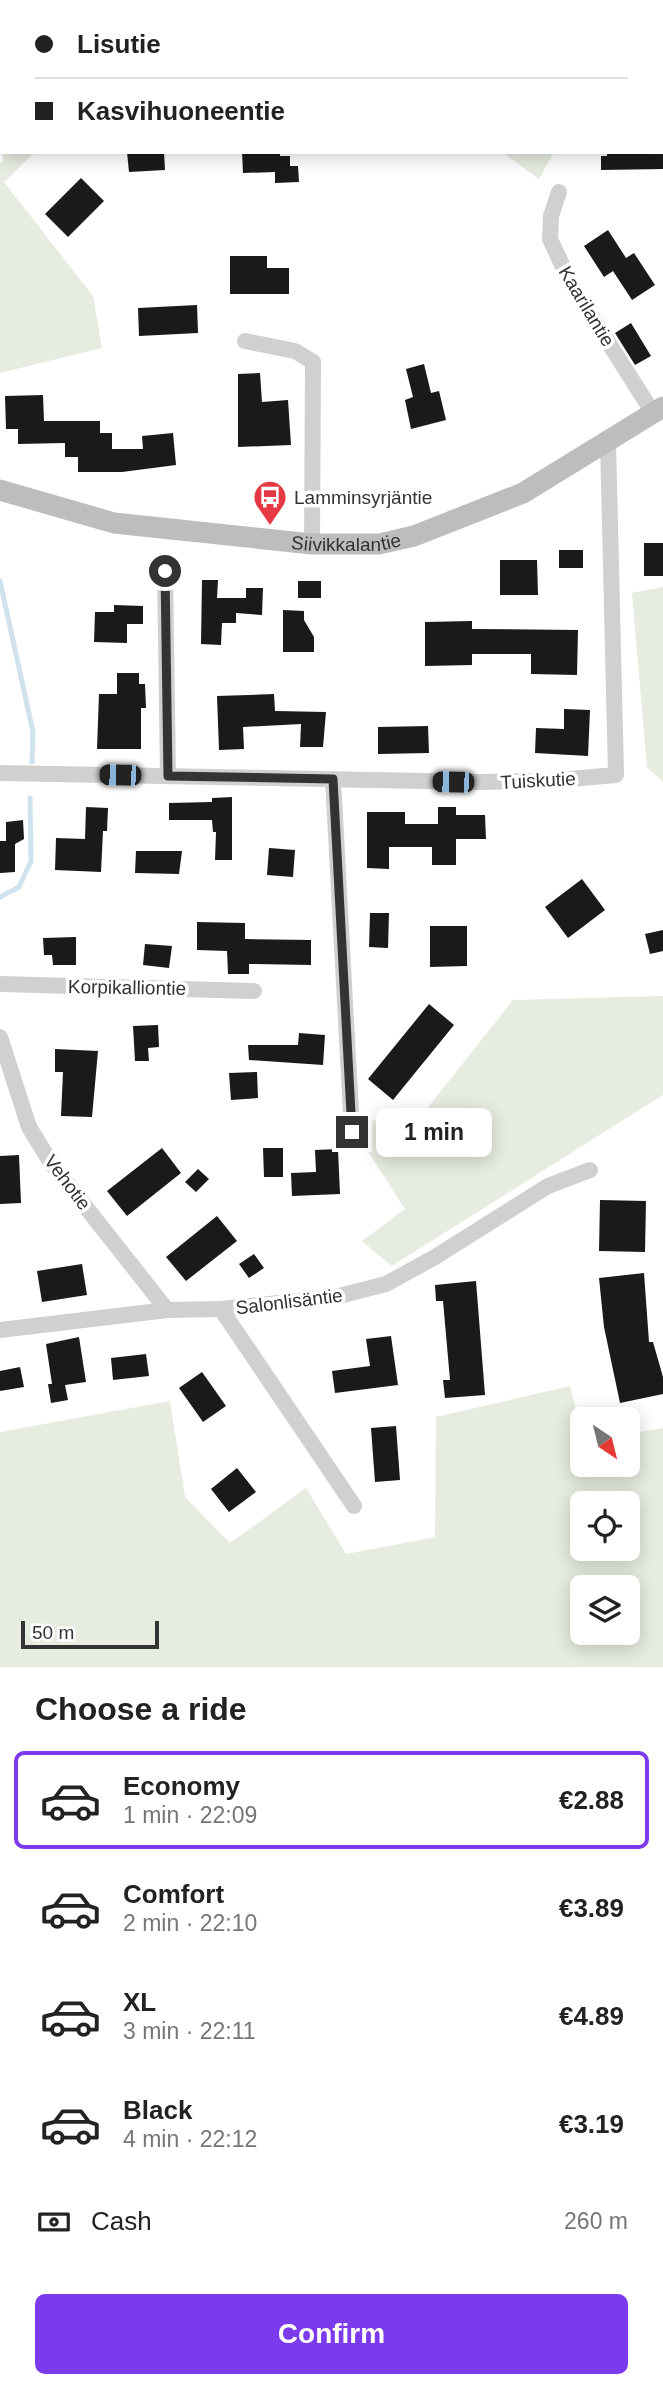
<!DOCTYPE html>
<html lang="en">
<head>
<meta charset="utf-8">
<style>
	:root { --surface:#fff; --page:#f6f6f6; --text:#222; --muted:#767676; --line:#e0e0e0; --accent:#7c3aed }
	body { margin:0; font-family:Helvetica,sans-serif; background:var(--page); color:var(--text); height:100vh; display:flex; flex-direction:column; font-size:26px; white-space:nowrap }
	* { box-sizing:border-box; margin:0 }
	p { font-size:23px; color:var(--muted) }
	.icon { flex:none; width:38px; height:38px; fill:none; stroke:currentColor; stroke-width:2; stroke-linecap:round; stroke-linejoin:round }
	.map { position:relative; height:1667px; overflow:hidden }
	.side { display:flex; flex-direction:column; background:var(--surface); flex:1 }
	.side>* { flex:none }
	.banner { position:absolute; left:0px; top:0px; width:663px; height:154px; box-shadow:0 4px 18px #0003; display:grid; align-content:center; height:154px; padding:0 35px; background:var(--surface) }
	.needle { width:46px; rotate:145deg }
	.tools { position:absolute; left:570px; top:1407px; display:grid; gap:14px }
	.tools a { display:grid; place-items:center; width:70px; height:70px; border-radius:10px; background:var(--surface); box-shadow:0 4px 18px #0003; font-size:35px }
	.scale { position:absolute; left:21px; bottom:18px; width:138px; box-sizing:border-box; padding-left:7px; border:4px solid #333; border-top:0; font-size:19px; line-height:24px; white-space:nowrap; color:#333; -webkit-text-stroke:5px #fff; paint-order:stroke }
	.end { position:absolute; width:32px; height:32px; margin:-16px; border:9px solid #333; background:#fff; box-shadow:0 0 0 4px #fff }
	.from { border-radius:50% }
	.bubble { position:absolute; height:49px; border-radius:10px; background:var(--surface); box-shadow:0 4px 18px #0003; font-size:23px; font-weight:700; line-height:49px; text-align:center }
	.car { position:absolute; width:21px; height:42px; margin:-21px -10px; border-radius:9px; box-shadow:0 0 5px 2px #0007; background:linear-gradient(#222 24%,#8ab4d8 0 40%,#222 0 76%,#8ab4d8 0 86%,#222 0) }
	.banner b { display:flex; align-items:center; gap:24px; height:66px; font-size:26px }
	.banner b+b { border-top:2px solid var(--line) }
	.banner i { width:18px; height:18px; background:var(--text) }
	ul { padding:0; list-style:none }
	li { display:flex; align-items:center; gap:21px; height:98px; margin:0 14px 10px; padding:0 21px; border:4px solid transparent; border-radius:10px }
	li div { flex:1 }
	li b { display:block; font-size:26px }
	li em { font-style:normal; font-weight:700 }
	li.current { border-color:var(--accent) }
	li>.icon { width:63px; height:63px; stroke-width:1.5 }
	h2 { padding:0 35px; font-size:32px; line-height:84px }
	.pay { display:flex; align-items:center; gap:18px; height:77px; padding:0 35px; font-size:26px }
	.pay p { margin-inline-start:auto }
	.button { display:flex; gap:14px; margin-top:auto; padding:14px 35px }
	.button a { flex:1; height:80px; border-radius:10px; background:var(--accent); color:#fff; font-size:28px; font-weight:700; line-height:80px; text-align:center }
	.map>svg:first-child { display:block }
	.green { fill:#e6ecdf; fill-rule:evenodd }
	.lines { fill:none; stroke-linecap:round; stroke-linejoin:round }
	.stream { stroke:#cfe2ee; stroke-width:5 }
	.building { fill:#1a1a1a }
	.minor { stroke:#d0d0d0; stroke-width:16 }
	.secondary { stroke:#bdbdbd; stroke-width:21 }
	.route { stroke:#333; stroke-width:9 }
	.labels { text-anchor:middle; stroke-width:7; stroke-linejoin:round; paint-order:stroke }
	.street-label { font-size:19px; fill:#333; stroke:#fff }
	.poi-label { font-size:19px; fill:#333; stroke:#fff; text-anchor:start }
</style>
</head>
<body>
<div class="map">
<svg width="663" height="1667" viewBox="0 0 663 1667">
	<rect width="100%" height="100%" fill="#fff"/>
	<g class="green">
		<polygon points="230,0 663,0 232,2"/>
		<polygon points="0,117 2,152 35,152 4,182 93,296 102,348 0,373 0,163 3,162"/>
		<polygon points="502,152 554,152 539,179"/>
		<polygon points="663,587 663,782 647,767 632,593"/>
		<polygon points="663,996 663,1095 392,1266 362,1241 405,1209 358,1136 358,1116 410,1130 513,1000"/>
		<path d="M570 1386 583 1436V1465H628V1434L663 1428V1667H0V1432L170 1401 185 1497 230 1543 306 1488 346 1554 435 1537 436 1417ZM628 1503V1549H583V1503ZM628 1587V1633H583V1587Z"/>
	</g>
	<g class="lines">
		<g class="stream">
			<polyline points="0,581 33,732 32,762"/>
			<polyline points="0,897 19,887 31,861 30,798"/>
		</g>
	</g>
	<g class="building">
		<polygon points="127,152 164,152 165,170 129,172"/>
		<polygon points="242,152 280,152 280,156 290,156 290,166 298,166 299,182 275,183 275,172 243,173"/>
		<polygon points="607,152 663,152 663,169 601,170 601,156 607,156"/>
		<polygon points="81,178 104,201 68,237 45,214"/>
		<polygon points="608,230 626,258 634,253 655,285 632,300 613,271 604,277 584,246"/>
		<polygon points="230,256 267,256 267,268 289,268 289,294 230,294"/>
		<polygon points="197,305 198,333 139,336 138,308"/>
		<polygon points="631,323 651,356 635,365 615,333"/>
		<polygon points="424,364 431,393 439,391 446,420 411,429 405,400 413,397 406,369"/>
		<polygon points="260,373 262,402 288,400 291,445 238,447 238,374"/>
		<polygon points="43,395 44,421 100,421 100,433 112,433 112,449 143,449 142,436 173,433 176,465 122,472 78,472 78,457 65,457 65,443 18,444 18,429 6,429 5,396"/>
		<rect x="644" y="543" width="19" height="33"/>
		<rect x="559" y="550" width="24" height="18"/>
		<polygon points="500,560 537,560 538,595 500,595"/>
		<polygon points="202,580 218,580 217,598 246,598 246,588 263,588 262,615 236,613 236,623 222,623 221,645 201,644"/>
		<rect x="298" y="581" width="23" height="17"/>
		<polygon points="114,605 143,606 143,624 127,624 127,643 94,642 95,612 114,612"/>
		<polygon points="283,610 304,611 304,620 314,637 314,652 283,652"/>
		<polygon points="472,621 472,629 578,630 577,675 531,674 531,654 472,654 472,665 425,666 425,622"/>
		<polygon points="117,673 139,673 139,684 145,684 146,708 141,708 141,749 97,749 99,694 117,694"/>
		<polygon points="274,694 275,711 326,712 323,747 300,747 301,724 243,727 244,749 219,750 217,696"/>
		<polygon points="564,709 590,710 588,756 535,753 536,728 564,729"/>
		<polygon points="428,726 429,753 378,754 378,727"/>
		<polygon points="232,797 232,860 215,860 216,832 213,832 212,820 169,820 169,803 212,802 212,798"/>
		<polygon points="86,807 108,808 107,831 103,831 101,872 55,870 56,838 85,839"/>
		<polygon points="438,807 456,807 456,815 485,815 486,839 456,839 456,865 432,865 432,847 389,847 389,869 367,868 367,812 405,812 405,824 438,824"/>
		<polygon points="23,820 24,839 15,844 15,872 0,873 0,841 6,841 6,822"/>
		<polygon points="269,848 295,850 293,877 267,875"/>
		<polygon points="136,851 182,851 179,874 135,873"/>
		<polygon points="582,879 605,910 568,938 545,907"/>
		<polygon points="370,913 389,913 388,948 369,947"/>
		<polygon points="197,922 245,923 245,939 311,940 311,965 249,964 249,974 228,974 227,951 197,950"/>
		<polygon points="430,926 467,926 467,966 430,967"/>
		<polygon points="663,930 663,951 650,954 645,934"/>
		<polygon points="76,937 76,965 53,965 52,955 44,955 43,938"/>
		<polygon points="145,944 172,946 169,968 143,965"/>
		<polygon points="429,1004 454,1025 393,1100 368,1079"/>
		<polygon points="158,1025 159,1047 148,1048 149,1061 135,1061 133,1026"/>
		<polygon points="299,1033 325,1035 323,1065 249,1060 248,1045 298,1045"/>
		<polygon points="55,1049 98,1051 92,1117 61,1116 63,1072 55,1072"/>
		<polygon points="257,1072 258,1098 231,1100 229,1073"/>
		<polygon points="162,1148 181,1173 127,1216 107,1191"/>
		<polygon points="263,1148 283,1148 283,1177 264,1177"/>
		<polygon points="338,1149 340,1194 292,1196 291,1173 316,1172 315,1150"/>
		<polygon points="19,1155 21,1203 0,1204 0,1156"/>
		<polygon points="198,1169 209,1179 196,1192 185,1182"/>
		<polygon points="600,1200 646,1201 645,1252 599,1251"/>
		<polygon points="217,1216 237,1241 186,1281 166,1257"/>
		<polygon points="254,1254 264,1268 249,1278 239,1264"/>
		<polygon points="82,1264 87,1295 42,1302 37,1271"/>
		<polygon points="644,1273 649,1342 653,1342 663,1377 663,1394 620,1403 604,1327 599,1278"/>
		<polygon points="476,1281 485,1395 445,1398 443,1380 450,1380 443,1301 436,1301 435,1285"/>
		<polygon points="391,1336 398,1385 335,1393 332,1371 370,1366 366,1339"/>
		<polygon points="79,1337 86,1382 65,1385 68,1400 51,1403 48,1384 52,1384 46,1344"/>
		<polygon points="146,1354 149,1376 113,1380 111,1358"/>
		<polygon points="20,1367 24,1387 0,1391 0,1371"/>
		<polygon points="202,1372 226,1406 203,1422 179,1388"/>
		<polygon points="396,1426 400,1480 375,1482 371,1428"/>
		<polygon points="237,1468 256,1492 229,1512 211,1489"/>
	</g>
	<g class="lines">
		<g class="minor">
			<polyline points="559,192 551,216 550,239 570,282 653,413"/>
			<polyline points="245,341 295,351 313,362 312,544"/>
			<polyline points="165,571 168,776"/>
			<polyline points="0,773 477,782 547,781 616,775 608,441"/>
			<polyline points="333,779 352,1132"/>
			<polyline points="0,984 254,991"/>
			<polyline points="0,1037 29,1127 51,1163 167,1310"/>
			<polyline points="221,1309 354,1506"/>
			<polyline points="0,1330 167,1310 221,1309 335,1297 386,1284 435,1257 548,1186 590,1170"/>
		</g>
		<path class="secondary" id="s1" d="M0 490 114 523 312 544H379L414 536 523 493 663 407"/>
	</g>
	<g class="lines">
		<polyline class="route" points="165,571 168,776 333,779 352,1132"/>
	</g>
	<defs>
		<symbol id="bus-pin" viewBox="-11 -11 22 30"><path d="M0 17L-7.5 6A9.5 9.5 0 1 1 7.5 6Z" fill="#e63946" stroke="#fff"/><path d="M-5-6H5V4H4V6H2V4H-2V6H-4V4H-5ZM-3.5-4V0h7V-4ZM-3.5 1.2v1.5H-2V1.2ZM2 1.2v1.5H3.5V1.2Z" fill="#fff"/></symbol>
	</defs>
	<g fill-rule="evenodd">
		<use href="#bus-pin" x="251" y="478" width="38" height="52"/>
	</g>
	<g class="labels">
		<g class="street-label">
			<text transform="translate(587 306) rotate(59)" y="7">Kaarilantie</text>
			<text dy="7" stroke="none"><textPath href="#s1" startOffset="352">Siivikkalantie</textPath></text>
			<text transform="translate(538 780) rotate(-3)" y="7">Tuiskutie</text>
			<text transform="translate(127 987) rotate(1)" y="7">Korpikalliontie</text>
			<text transform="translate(68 1182) rotate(53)" y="7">Vehotie</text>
			<text transform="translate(289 1301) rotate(-7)" y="7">Salonlisäntie</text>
		</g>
		<g class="poi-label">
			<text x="294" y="504">Lamminsyrjäntie</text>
		</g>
	</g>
</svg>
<div class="tools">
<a><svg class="needle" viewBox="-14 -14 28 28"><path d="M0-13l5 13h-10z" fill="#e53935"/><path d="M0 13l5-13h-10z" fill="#767676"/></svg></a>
<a><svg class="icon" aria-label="locate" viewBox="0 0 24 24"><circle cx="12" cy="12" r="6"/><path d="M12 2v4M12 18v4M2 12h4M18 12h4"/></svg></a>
<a><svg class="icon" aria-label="layers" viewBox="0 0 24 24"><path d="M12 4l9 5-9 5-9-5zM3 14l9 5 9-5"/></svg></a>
</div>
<div class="scale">50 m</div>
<i class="end from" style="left:165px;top:571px"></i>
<i class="end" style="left:352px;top:1132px"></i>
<div class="bubble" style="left:376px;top:1108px;width:116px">1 min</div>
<i class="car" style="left:120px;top:775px;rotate:271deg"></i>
<i class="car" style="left:453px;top:782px;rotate:271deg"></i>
<div class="banner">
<b><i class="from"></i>Lisutie</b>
<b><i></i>Kasvihuoneentie</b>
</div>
</div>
<section class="side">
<h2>Choose a ride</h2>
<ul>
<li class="current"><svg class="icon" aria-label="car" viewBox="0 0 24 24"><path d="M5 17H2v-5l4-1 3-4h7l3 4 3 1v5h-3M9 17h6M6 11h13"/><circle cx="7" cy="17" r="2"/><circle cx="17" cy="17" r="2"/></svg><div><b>Economy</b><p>1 min · 22:09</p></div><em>€2.88</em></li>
<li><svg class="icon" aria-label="car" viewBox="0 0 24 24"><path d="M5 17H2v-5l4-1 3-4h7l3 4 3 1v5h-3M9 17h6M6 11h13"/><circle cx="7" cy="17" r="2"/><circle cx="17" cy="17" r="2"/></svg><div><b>Comfort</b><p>2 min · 22:10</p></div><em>€3.89</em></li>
<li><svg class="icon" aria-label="car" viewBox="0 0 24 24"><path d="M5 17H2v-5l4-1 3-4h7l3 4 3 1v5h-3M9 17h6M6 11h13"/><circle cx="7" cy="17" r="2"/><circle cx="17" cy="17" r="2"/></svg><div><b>XL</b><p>3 min · 22:11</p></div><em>€4.89</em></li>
<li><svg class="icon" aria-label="car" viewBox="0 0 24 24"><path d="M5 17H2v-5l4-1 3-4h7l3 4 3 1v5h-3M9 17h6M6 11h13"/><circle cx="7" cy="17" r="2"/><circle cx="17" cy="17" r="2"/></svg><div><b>Black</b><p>4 min · 22:12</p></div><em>€3.19</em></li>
</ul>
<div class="pay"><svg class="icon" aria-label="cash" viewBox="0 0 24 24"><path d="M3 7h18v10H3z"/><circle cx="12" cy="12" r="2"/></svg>Cash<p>260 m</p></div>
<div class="button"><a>Confirm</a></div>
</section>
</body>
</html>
